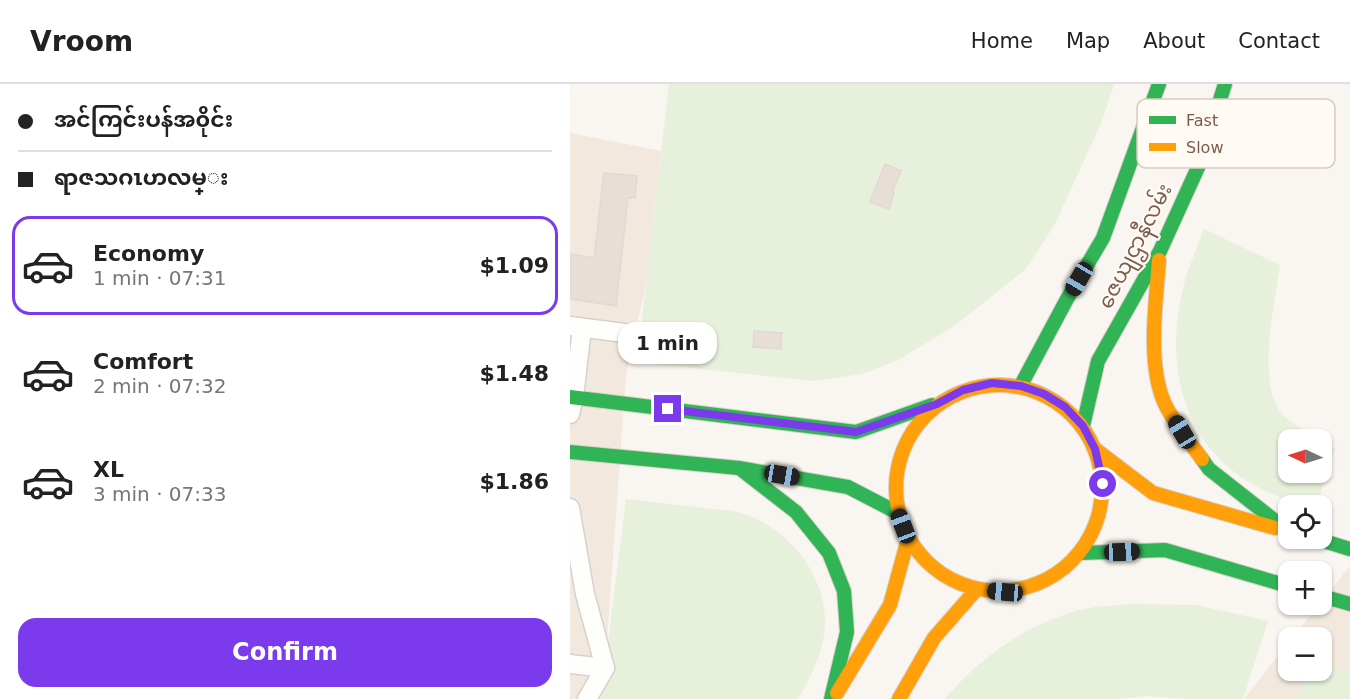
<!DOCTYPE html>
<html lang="en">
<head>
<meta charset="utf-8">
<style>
	:root { --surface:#fff; --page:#f2f2f2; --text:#222; --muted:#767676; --line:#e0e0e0; --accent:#7c3aed }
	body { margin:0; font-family:"DejaVu Sans","Noto Sans Myanmar",sans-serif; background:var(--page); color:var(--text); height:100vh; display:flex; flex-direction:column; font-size:22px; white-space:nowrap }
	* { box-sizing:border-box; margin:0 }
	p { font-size:20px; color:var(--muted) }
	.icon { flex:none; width:33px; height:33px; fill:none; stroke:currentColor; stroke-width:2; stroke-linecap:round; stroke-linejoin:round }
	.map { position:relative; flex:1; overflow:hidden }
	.drawer { display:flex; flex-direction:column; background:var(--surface); width:570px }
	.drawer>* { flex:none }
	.banner { display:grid; align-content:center; height:132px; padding:0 18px; background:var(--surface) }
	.needle { width:39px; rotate:274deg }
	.tools { position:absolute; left:708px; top:345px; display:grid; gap:12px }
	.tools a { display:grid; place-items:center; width:54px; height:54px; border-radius:12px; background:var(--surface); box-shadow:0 2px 4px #0004; font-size:30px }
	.end { position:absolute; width:27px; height:27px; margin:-14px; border:8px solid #7c3aed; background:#fff; box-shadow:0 0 0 3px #fff }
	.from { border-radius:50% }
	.bubble { position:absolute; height:42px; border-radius:18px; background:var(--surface); box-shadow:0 2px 4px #0004; font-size:20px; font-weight:700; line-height:42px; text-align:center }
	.car { position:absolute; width:18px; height:36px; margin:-18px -9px; border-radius:8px; box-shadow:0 0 4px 2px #0007; background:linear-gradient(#222 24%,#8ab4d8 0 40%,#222 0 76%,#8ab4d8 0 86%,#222 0) }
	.banner b { display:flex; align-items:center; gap:21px; height:57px; font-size:22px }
	.banner b+b { border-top:2px solid var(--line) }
	.banner i { width:15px; height:15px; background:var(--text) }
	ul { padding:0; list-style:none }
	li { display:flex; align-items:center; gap:18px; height:99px; margin:0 12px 9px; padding:0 6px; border:3px solid transparent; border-radius:18px }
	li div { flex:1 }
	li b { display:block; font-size:22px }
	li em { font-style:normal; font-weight:700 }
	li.active { border-color:var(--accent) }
	li>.icon { width:54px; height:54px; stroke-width:1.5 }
	.action { display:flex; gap:12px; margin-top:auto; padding:12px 18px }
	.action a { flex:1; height:69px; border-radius:18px; background:var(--accent); color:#fff; font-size:24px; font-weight:700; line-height:69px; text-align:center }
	header { display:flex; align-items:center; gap:36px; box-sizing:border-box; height:84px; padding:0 30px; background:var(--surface); border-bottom:2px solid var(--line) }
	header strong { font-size:28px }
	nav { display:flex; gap:33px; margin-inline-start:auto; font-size:21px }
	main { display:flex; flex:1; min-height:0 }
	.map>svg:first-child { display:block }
	.residential { fill:#f2e8de }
	.green { fill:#e7f0db }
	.building { fill:#e6ded7; stroke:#e2d8d2; stroke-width:1.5 }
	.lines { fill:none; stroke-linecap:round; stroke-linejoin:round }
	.street-casing { stroke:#d7d1cb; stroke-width:21 }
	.fast-casing { stroke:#d9d2cb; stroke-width:16 }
	.slow-casing { stroke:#d9d2cb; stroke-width:16 }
	.street { stroke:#fefefd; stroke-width:18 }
	.fast { stroke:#30b455; stroke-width:14 }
	.slow { stroke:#ff9f0a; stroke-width:14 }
	.route { stroke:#7c3aed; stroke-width:8 }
	.labels { text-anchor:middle; stroke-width:4.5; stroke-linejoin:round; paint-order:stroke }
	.street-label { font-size:21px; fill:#7a5c4d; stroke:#fffaf3 }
	.key { fill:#fffaf3; stroke:#d7cbc1; stroke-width:1.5 }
	.key-label { font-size:16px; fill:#7a5c4d }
</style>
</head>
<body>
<header>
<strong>Vroom</strong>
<nav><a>Home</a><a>Map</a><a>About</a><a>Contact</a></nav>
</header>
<main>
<section class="drawer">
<div class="banner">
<b><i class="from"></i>အင်ကြင်းပန်အ၀ိုင်း</b>
<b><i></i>ရာဇသဂၤဟလမ္း</b>
</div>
<ul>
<li class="active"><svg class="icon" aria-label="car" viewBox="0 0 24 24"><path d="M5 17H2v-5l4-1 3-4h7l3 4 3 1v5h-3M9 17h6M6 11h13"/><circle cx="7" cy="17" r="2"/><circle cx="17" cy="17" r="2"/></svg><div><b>Economy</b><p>1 min · 07:31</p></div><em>$1.09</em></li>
<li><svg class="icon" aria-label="car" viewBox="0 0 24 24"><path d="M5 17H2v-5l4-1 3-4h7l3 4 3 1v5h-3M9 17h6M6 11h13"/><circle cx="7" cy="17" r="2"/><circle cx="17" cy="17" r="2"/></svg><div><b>Comfort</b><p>2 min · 07:32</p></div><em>$1.48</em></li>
<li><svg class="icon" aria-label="car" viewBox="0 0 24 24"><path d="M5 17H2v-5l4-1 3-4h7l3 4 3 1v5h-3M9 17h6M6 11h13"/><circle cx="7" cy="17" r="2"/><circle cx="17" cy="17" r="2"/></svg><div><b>XL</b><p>3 min · 07:33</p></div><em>$1.86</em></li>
</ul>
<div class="action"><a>Confirm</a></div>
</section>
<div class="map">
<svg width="780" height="615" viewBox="0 0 780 615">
	<rect width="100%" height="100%" fill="#f9f5f0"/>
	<g class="residential">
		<polygon points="0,49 91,67 76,200 56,290 35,584 18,615 0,615"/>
		<polygon points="780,482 780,615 674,615 718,559 718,586 752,586 752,554 723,553"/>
	</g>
	<g class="green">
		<polygon points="99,0 544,0 532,37 485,140 455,186 384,242 328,276 292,290 244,297 67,278"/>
		<path d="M634 145 710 181C705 218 686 300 712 330 718 338 741 350 750 355L718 356V388H752V356L765 365 747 421C724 421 699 410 679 398 608 355 594 272 615 197 620 179 628 162 634 145Z"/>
		<path d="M56 415C82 418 108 421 134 424 146 426 159 425 171 429 219 443 257 492 255 542 253 569 241 593 228 615H18L35 583Z"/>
		<path d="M560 520 626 521 698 537 673 615H614L575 612 552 615H375C410 573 456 541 509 526 525 522 544 522 560 520Z"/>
		<polygon points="752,581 780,587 780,615 724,615 743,587 752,586"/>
	</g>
	<g class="building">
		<polygon points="315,80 331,87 322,108 324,109 319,125 300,118"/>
		<polygon points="34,89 67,92 65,114 58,114 46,222 0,215 0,170 24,174"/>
		<polygon points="184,247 212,249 211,265 183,263"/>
	</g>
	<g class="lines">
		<defs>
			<g id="street">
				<polyline points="0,242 54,249"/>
				<polyline points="0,330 4,313 12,244"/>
				<polyline points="0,424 15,510 35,584 17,615"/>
				<polyline points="0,580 35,584"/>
			</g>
			<g id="fast">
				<polyline points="451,301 497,215 533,154 589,0"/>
				<polyline points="0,313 286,348 362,321"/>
				<polyline points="513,342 528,277 590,167 630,79 655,0"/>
				<polyline points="0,368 169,384 278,403 328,429"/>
				<polyline points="632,375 639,385 718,447"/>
				<polyline points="173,387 226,428 259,469 274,507 277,548 261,615"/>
				<polyline points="744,454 780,465"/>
				<polyline points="510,469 595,466 718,502"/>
				<polyline points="752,512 780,520"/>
			</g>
			<g id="slow">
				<path d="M589 176C586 219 577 277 594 318 603 338 619 357 632 375"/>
				<circle cx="429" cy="404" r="103"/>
				<polyline points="525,365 583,409 705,444"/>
				<polyline points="267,609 320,521 338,455"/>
				<polyline points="329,615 364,554 406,506"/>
			</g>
		</defs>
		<use href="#street" class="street-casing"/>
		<use href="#fast" class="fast-casing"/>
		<use href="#slow" class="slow-casing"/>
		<use href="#street" class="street"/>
		<use href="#fast" class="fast"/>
		<use href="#slow" class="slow"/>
	</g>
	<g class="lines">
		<polyline class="route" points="98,325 286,348 367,320 393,306 422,299 451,302 474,310 495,323 513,342 525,365 533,400"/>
	</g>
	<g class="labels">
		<g class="street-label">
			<text transform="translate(565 162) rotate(-63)" y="7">ဇေယျဌာနီလမ်း</text>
		</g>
	</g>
	<rect x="567" y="15" width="198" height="69" rx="9" class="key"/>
	<rect x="579" y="32" width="27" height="8" fill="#30b455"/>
	<rect x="579" y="59" width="27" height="8" fill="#ff9f0a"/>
	<g class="key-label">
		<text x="616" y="42">Fast</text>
		<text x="616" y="69">Slow</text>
	</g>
</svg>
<div class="tools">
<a><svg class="needle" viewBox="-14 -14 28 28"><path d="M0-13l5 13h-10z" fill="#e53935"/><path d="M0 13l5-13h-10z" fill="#767676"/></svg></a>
<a><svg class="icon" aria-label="locate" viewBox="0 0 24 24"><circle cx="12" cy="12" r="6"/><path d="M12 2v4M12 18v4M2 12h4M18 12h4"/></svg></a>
<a>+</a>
<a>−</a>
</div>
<i class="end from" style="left:533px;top:400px"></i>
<i class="end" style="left:98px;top:325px"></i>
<div class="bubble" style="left:48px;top:238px;width:99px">1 min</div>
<i class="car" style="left:509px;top:195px;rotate:210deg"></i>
<i class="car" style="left:612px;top:348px;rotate:329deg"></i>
<i class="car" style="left:212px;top:391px;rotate:100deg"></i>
<i class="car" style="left:333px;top:442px;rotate:339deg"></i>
<i class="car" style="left:552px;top:468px;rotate:88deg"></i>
<i class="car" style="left:435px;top:508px;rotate:275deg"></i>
</div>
</main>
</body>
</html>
